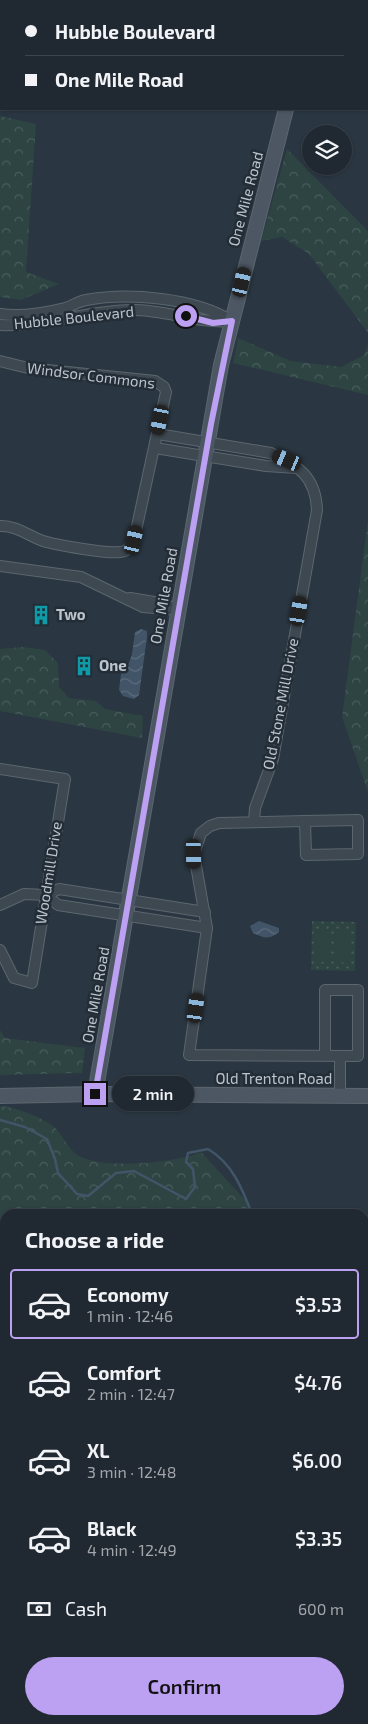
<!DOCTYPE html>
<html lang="en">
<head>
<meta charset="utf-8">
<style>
	:root { --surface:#202831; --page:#283039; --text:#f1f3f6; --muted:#a2a6ab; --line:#3d444d; --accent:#bca0f2 }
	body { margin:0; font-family:"Exo 2",sans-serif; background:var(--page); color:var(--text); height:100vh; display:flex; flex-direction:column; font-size:19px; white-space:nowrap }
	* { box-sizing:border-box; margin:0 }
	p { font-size:16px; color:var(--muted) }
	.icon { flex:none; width:28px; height:28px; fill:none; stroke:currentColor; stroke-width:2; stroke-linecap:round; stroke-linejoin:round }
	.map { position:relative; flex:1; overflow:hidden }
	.sheet { position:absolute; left:0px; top:1209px; width:369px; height:516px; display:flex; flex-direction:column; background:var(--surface); border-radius:15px 15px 0 0; box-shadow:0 1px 4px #0004,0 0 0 1px var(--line) }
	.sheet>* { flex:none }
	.top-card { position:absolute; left:0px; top:0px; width:369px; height:110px; box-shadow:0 1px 4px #0004,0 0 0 1px var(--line); display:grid; align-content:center; height:110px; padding:0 25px; background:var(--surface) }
	.controls { position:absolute; left:302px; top:125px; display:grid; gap:10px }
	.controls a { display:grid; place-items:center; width:50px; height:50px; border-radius:50%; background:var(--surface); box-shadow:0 1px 4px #0004,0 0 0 1px var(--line); font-size:25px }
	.end { position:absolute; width:22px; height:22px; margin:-11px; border:6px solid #bca0f2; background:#111; box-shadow:0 0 0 2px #111 }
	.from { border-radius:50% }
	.bubble { position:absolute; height:35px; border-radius:18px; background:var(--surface); box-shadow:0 1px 4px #0004,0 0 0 1px var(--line); font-size:16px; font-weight:600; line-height:35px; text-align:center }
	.car { position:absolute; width:15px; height:30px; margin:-15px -8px; border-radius:6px; box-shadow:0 0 4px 1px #0007; background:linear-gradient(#222 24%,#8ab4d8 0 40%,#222 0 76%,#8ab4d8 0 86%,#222 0) }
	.top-card b { display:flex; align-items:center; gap:18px; height:48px; font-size:19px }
	.top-card b+b { border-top:1px solid var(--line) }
	.top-card i { width:12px; height:12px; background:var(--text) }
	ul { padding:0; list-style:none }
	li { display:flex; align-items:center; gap:15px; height:70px; margin:0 10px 8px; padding:0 15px; border:2px solid transparent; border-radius:5px }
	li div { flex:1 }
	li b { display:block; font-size:19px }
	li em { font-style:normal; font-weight:600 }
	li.active { border-color:var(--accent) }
	li>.icon { width:45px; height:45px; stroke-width:1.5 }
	h2 { padding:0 25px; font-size:22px; line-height:60px }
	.pay { display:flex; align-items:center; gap:12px; height:55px; padding:0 25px; font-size:19px }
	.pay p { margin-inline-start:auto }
	.action { display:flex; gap:10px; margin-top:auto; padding:10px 25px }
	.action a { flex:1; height:58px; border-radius:30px; background:var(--accent); color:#111; font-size:20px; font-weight:600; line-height:58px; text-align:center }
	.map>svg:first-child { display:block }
	.forest { fill:url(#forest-crowns) }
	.wetland { fill:url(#wetland-marsh) }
	.park { fill:url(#park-dots) }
	.garden { fill:#2d4443 }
	.water { fill:url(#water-waves) }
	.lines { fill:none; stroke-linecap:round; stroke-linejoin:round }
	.stream { stroke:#425568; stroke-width:2.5 }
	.street-casing { stroke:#5c666e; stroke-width:12 }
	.secondary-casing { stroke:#5c666e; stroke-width:16 }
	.street { stroke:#3e4851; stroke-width:10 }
	.secondary { stroke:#4d5764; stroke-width:14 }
	.route { stroke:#bca0f2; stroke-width:6 }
	.labels { text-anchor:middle; stroke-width:5; stroke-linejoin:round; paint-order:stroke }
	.street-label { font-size:15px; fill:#bbc3cb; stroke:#232d37 }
	.poi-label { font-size:15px; font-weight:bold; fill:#bbc3cb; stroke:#232d37; text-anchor:start }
</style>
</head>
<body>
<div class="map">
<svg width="368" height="1724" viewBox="0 0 368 1724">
	<defs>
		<pattern id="forest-crowns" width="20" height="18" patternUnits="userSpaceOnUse" patternTransform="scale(1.25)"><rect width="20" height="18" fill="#2d4443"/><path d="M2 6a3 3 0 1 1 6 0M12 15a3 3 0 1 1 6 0" fill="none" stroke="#4a5d5d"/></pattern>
		<pattern id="wetland-marsh" width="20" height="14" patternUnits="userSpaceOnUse" patternTransform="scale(1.25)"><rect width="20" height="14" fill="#2d4443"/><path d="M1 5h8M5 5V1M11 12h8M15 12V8" fill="none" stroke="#4a5d5d"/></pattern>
		<pattern id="park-dots" width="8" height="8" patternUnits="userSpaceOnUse" patternTransform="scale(1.25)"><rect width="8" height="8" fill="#2d4443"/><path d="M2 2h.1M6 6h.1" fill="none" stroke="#4a5d5d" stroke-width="1.8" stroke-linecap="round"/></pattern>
		<pattern id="water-waves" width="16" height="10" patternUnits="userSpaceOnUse" patternTransform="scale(1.25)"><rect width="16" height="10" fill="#425568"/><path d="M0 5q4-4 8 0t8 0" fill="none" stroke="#5b6c7c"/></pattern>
	</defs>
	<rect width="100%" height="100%" fill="#2a3641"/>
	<g class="forest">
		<polygon points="0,116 36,124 26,272 59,284 21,300 0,297"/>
		<polygon points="287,149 368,231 368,333 309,254 282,237 261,241"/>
		<polygon points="238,338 291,361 341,367 364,355 368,344 368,395 233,363"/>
		<polygon points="368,520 368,792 342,717"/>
		<polygon points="23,647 45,650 58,663 59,687 69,698 96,701 105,709 143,716 142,738 0,711 0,649"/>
		<polygon points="0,1030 5,1038 85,1048 82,1073 0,1075"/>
		<path d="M0 1106C13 1106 43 1118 53 1126 63 1134 69 1152 81 1157 107 1169 175 1163 201 1152L247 1202 250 1214H5V1326L0 1323Z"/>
		<polygon points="364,1530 368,1534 368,1610 364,1602"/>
	</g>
	<polygon class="wetland" points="368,1362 368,1534 364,1530 364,1364"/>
	<polygon class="park" points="312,921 356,922 355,971 311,970"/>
	<g class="garden">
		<polygon points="316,929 331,930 331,962 316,962"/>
		<polygon points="336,930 351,930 351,963 336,962"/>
	</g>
	<g class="water">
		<polygon points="141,629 147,631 147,637 139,695 134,699 123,696 119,690 121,674 129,663 132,654 135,632"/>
		<path d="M259 921 279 928V932C269 940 264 938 253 933L250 926Z"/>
	</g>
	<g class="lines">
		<g class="stream">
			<path d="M0 1120 25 1127 47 1139 55 1159 58 1173 77 1194 88 1196 116 1173 134 1171 186 1199 195 1187 193 1169 186 1162 188 1153 208 1149C232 1163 242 1188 252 1214"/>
			<polyline points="364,1358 368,1355"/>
		</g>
		<defs>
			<g id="street">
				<path d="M0 314C20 317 45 313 65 308 72 306 79 301 86 300 129 292 195 298 232 321"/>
				<path d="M0 325C45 327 88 310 133 310 167 310 199 324 232 321"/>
				<path d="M0 361 28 368 155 381 164 387 166 392 134 540C131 546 126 552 120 552 107 554 56 545 43 541 29 536 15 525 0 526"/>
				<path d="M158 434 271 453C299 465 316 478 317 510L273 759 255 808 254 822"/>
				<polyline points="155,448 266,466 296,468"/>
				<polyline points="0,566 81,577 143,607 178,610"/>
				<polyline points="130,598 160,603 174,608"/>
				<polyline points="0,769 65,779 32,983 14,978 0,950"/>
				<polyline points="305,821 358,820 358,854 306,855 305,821 219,823 210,826 201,833 194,854 207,928 189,1055 358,1056 358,990 325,990 325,1056"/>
				<polyline points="46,895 58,905 207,928"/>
				<polyline points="0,905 24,894 46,895 59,889 205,912"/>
				<polyline points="340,1056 340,1096"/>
			</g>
			<g id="secondary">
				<polyline points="315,1 315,0"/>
				<polyline points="95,1094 221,365 286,109"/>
				<polyline points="0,1096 95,1094 368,1096"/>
			</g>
		</defs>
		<use href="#street" class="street-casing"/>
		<use href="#secondary" class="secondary-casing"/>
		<use href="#street" class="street"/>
		<use href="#secondary" class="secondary"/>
	</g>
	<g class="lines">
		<polyline class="route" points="95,1094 211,424 232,321 213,323 186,316"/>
	</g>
	<defs>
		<symbol id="building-bare" viewBox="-9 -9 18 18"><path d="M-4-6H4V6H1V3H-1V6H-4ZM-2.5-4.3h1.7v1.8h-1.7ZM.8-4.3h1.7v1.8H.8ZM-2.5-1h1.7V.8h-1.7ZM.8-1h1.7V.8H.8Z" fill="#0f9aa8" stroke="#232d37" stroke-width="2.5" paint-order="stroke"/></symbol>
	</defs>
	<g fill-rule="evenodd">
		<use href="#building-bare" x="27" y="601" width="28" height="28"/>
		<use href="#building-bare" x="70" y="652" width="28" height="28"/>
	</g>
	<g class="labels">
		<g class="street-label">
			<text transform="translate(246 199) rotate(-75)" y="5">One Mile Road</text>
			<text transform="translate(74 318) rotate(-6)" y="5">Hubble Boulevard</text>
			<text transform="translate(91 376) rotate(7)" y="5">Windsor Commons</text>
			<text transform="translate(164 596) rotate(-80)" y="5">One Mile Road</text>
			<text transform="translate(281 704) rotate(-79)" y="5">Old Stone Mill Drive</text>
			<text transform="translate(49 873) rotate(-81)" y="5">Woodmill Drive</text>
			<text transform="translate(96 995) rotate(-80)" y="5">One Mile Road</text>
			<text x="274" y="1084">Old Trenton Road</text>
		</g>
		<g class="poi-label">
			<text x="56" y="620">Two</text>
			<text x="99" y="671">One</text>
		</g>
	</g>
</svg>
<div class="controls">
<a><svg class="icon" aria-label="layers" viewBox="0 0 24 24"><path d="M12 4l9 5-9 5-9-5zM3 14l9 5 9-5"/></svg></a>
</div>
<i class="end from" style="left:186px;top:316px"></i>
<i class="end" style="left:95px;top:1094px"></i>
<div class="bubble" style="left:112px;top:1076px;width:82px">2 min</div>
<i class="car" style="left:242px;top:282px;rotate:13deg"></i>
<i class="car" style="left:160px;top:420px;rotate:191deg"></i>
<i class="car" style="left:287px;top:460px;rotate:293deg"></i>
<i class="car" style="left:134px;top:540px;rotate:13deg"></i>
<i class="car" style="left:299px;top:611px;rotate:10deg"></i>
<i class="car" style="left:194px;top:854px;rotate:179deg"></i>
<i class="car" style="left:196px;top:1008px;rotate:8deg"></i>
<div class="top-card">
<b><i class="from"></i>Hubble Boulevard</b>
<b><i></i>One Mile Road</b>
</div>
<section class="sheet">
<h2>Choose a ride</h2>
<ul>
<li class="active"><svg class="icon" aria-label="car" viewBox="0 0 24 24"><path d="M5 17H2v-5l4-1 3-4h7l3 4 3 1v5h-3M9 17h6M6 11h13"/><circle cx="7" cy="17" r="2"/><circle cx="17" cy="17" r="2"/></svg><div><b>Economy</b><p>1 min · 12:46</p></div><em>$3.53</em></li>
<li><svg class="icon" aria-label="car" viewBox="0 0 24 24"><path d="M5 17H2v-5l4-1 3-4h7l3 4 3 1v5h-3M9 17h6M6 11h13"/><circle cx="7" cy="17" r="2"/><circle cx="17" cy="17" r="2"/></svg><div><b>Comfort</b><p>2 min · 12:47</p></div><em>$4.76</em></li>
<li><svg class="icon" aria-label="car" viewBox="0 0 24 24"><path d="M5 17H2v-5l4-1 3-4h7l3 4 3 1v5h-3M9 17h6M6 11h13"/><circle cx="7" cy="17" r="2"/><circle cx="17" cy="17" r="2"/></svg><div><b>XL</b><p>3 min · 12:48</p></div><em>$6.00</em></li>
<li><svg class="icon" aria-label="car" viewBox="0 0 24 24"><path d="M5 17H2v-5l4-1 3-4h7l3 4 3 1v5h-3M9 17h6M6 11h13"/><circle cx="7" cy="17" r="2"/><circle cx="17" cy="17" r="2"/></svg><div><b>Black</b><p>4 min · 12:49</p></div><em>$3.35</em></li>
</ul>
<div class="pay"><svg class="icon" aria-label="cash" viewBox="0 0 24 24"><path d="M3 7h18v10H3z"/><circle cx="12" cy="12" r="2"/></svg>Cash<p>600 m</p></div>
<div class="action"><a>Confirm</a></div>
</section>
</div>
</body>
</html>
